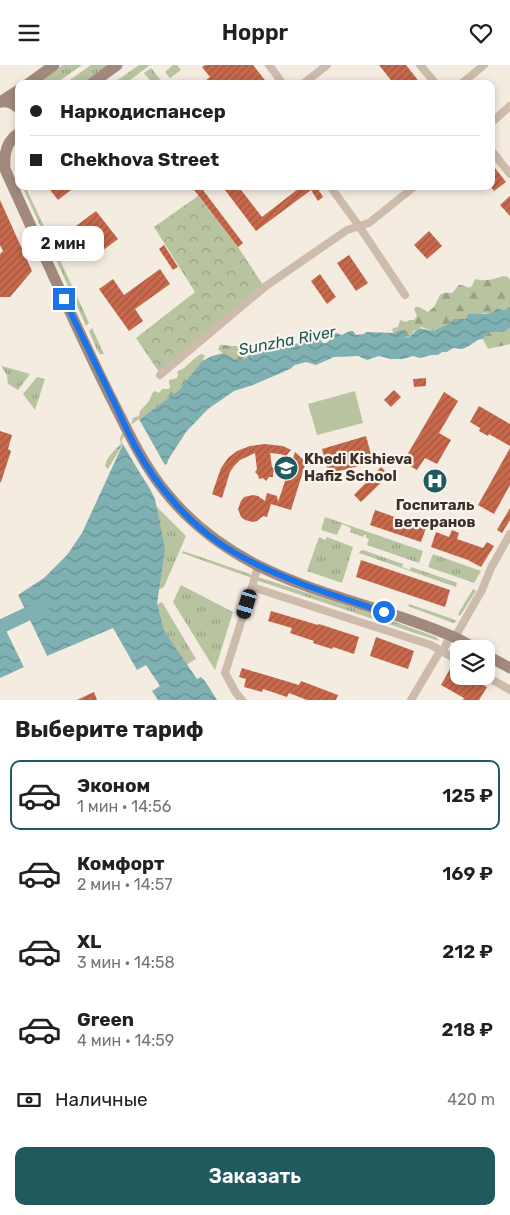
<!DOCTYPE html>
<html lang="ru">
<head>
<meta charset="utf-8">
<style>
	:root { --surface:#fff; --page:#f2f2f2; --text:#202124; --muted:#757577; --line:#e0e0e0; --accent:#1f5a5e }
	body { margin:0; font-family:Rubik,sans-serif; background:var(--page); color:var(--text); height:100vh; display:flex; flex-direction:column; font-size:19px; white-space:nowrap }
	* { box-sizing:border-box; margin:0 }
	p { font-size:16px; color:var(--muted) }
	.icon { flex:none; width:28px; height:28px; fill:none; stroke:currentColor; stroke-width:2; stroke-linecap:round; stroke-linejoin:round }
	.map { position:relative; height:635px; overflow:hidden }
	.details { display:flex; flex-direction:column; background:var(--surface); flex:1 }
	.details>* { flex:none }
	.top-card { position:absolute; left:15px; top:15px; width:480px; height:110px; border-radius:10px; box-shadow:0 2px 8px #0003; display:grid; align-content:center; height:110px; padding:0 15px; background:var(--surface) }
	.buttons { position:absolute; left:450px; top:575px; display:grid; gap:10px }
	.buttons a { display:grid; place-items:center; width:45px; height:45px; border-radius:10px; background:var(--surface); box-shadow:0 2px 8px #0003; font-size:25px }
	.end { position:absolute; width:22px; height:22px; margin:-11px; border:6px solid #1a73e8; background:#fff; box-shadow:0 0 0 2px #fff }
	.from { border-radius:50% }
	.bubble { position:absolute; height:35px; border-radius:10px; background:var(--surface); box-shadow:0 2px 8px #0003; font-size:16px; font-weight:600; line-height:35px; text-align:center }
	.car { position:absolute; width:15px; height:30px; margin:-15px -8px; border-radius:6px; box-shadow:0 0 4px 1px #0007; background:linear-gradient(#222 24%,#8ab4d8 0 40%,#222 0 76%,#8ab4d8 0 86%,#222 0) }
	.top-card b { display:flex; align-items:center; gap:18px; height:48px; font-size:19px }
	.top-card b+b { border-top:1px solid var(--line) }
	.top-card i { width:12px; height:12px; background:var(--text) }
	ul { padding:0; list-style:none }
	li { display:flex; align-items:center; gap:15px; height:70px; margin:0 10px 8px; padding:0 5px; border:2px solid transparent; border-radius:10px }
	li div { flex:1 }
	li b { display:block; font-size:19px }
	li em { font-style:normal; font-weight:600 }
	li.active { border-color:var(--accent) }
	li>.icon { width:45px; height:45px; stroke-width:1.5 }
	h2 { padding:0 15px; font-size:22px; line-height:60px }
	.pay { display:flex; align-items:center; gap:12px; height:55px; padding:0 15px; font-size:19px }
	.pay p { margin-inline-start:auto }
	.primary-button { display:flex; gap:10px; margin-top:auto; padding:10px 15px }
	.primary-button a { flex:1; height:58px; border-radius:10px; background:var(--accent); color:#fff; font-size:20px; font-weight:600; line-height:58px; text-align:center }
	header { display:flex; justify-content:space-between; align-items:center; height:65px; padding:0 15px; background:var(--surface); font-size:22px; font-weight:600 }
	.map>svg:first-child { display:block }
	.grass { fill:url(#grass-tufts) }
	.forest { fill:url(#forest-firs) }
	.park { fill:url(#park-crowns) }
	.pitch { fill:#b8c4a0 }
	.water { fill:url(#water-waves) }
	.pier { fill:#f4ebe1 }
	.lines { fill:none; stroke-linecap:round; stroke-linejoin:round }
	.river { stroke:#7fb0b2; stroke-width:14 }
	.building { fill:url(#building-hatch) }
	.street { stroke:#cdbbac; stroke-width:8 }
	.secondary { stroke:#a18a7d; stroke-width:11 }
	.route { stroke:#1a73e8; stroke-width:6 }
	.labels { text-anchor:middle; stroke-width:4.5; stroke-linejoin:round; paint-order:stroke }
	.poi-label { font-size:15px; font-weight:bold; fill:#3b302b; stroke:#fbf5ee; text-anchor:start }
	.water-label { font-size:16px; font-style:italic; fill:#1f5a5e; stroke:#fbf5ee }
</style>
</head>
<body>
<header><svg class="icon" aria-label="menu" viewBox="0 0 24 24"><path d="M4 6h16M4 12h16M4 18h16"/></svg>Hoppr<svg class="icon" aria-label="heart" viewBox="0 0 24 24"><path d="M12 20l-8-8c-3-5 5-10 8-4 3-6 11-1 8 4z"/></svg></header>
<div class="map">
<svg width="510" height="635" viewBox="0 0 510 635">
	<defs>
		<pattern id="grass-tufts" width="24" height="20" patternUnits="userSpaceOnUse" patternTransform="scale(1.25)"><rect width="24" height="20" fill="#b8c4a0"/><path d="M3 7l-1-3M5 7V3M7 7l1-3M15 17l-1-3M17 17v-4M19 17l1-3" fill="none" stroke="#97a083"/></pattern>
		<pattern id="forest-firs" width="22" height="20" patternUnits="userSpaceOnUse" patternTransform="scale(1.25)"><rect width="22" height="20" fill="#b8c4a0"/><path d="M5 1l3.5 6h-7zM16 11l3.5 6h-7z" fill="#97a083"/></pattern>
		<pattern id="park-crowns" width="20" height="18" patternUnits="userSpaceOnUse" patternTransform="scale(1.25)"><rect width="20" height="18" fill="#b8c4a0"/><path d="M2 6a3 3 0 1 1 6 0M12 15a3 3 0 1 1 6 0" fill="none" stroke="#97a083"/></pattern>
		<pattern id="water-waves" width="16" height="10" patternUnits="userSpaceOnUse" patternTransform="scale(1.25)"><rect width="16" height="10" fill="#7fb0b2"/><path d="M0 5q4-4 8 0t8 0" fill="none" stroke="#699091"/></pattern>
		<pattern id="building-hatch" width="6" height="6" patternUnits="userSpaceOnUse" patternTransform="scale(1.25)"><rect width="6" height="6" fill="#c8694b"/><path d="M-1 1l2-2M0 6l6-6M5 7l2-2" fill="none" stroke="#a4573f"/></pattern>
	</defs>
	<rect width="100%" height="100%" fill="#f4ebe1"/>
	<g class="grass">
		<polygon points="63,0 82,0 55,19 36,19"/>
		<polygon points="91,0 109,0 82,19 64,19"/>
		<polygon points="139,0 150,0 125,19 112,19"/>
		<polygon points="173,0 177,0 181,5 170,13 165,7"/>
		<polygon points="151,3 163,18 163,19 153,19 144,8"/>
		<polygon points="22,121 25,121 73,223 70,223 68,221"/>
		<polygon points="76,229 89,258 86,261 75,236"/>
		<polygon points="92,263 104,289 100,289 97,285 89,266"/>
		<polygon points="2,301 30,309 18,325 8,319 7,310 2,303"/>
		<polygon points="37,312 45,314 35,345 23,329"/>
		<polygon points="151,436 186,471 164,522 87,560"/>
		<polygon points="325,452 423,486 419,498 367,480 369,474 366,473 366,470 364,470 363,472 350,467 351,463 342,459 337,470 321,465"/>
		<polygon points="319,472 325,475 327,472 353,482 342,518 307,506"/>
		<polygon points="363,485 403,499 402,502 410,505 411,502 455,517 457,518 456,522 359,488 360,486"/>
		<polygon points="183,486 250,509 252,511 252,513 182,488"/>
		<polygon points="433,489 481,506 474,518 428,502"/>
		<polygon points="258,512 382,552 436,572 439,576 256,515"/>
		<polygon points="181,520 233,547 215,605 173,537"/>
		<polygon points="473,524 476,526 460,551 458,549"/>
		<polygon points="162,537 196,594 160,616 120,557"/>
		<polygon points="409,539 450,553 457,556 453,558 408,541"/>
	</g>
	<g class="forest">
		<path d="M503 211 508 212 510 215V242C507 245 503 246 499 243L490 249 485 248 478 250 473 249H468L467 254H457L452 256 448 259 433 266 421 262 414 266 408 273H405C403 269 398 268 394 268L392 266 393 263 398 262 400 255 406 257 409 255H414L417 251 414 244 416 242H419L428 247 434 242 440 230C444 227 447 228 452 228 460 221 455 216 469 223L472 221 474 216 476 214C484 217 495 214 503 211Z"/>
		<polygon points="510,263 510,279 488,284 483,274 488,267 503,267"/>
		<path d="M254 279 257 281C254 285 251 291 247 294 238 300 224 290 218 284L220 280C224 279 228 281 232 281 239 281 246 281 254 279Z"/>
		<path d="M201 289 204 290 205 291 202 296 179 325 136 357 108 404 105 401C107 391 114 386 121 379 118 369 124 368 130 361 132 359 132 356 133 353L139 351 140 346 149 336 153 327 155 326 159 328 162 324H169L170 322 169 317V315L177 313 178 310 177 307C179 305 182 304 184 303 190 298 194 293 201 289Z"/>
	</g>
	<polygon class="park" points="198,131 238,182 263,220 159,307 136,273 195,227 154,162"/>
	<polygon class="pitch" points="355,326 363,358 317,370 308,339"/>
	<g class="water">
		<path d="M510 242V263L503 267H488L483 274C475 274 471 282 462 284 459 284 456 283 453 283L447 287H442L438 290H431L420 293 413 291 403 294H391L379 291 367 295 358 291 334 292 316 300 306 297 295 300 290 304 253 320 234 326 208 344 186 367 168 395 167 399 159 402 151 426 155 434 165 484 157 539 164 566 197 614 201 612 205 616 217 635H158L152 626 160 621 146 600 137 605 113 563 47 591 18 530 44 513 67 490 82 468 123 379 136 357 179 325 202 296 212 291 224 288C243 300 244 298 257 281L267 279 270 282 279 278 288 282 298 278 303 272 310 275 319 271C324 287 331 272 336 268L342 270C346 268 348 266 353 266L356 270 364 269 366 267 394 268 402 265 404 266 405 273H408C421 262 414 262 433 266L448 259 454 254H466L468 249C478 248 491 252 497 243L504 245Z"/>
		<polygon points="0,553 24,602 0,613"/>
	</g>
	<g class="pier">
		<polygon points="139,354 166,402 161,404 156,413 154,426 158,433 159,438 138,405 121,376 132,359"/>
		<polygon points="18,530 47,591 45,592 16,531"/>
		<polygon points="0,550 2,551 26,601 24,602 0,553"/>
	</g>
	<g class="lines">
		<polyline class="river" points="0,562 42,542"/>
	</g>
	<g class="building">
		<polygon points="205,0 253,0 268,19 201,19 210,12 202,2"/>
		<polygon points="379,0 406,0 421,19 394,19"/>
		<polygon points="491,98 506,117 494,126 491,122"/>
		<polygon points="47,121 76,121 58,135"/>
		<polygon points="191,121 200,121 243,178 238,182"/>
		<polygon points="222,121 238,121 262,152 302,121 316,121 323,132 318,136 311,125 256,166"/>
		<polygon points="510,131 510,151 500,140"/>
		<polygon points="0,135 32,206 10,232 0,232 0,189 3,186 0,180"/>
		<polygon points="96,146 118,174 90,195 68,167"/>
		<polygon points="429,166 442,181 427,194 414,180"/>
		<polygon points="164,180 178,202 173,205 159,184"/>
		<polygon points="349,190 368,218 356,226 337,198"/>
		<polygon points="160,204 170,219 135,244 143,256 129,266 99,224 113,214 124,230"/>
		<polygon points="320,209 336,232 327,239 311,216"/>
		<polygon points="426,313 426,321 414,322 413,314"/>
		<polygon points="394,325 401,332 391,342 384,335"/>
		<polygon points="444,327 458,336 439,368 451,375 437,399 425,393 417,405 403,397"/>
		<polygon points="479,341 510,359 510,381 489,369 488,371 479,366 480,363 470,357"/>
		<polygon points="0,366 12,370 8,384 11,386 1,417 0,417"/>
		<polygon points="366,371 373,397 329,409 322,384"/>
		<polygon points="264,379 283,381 291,385 286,391 280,389 270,388 272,402 275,405 273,408 273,412 269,412 266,416 263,413 259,414 258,410 255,407 257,404 255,388 240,395 234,401 230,407 222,433 212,429 221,403 228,393 237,386 250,381"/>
		<polygon points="510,383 510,420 494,449 478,440"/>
		<polygon points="295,387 306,397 291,445 271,439 267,452 263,451 257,456 253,457 245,455 241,452 238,444 241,436 244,432 253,430 258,431 265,436 267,428 277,431 278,437"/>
		<polygon points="381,402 389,410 361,437 354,430"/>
		<polygon points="510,443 510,455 502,468 497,465"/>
		<polygon points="375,445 426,463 421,477 370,460"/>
		<polygon points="452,465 459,468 457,474 483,483 487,477 494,481 481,502 468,495 431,482 436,467 449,472"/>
		<polygon points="361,495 450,525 445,542 356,512"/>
		<polygon points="271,546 318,560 319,559 359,572 354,589 333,582 332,584 313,578 314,576 290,568 292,563 268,556"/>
		<polygon points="376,572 414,586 408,604 370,591"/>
		<polygon points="242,603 299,620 301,616 338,630 336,635 307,635 289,628 287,632 263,624 262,627 244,622 246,614 239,612"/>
		<polygon points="450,604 459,609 459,611 462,611 473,617 474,615 487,622 479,635 463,635 464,633 441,620"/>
		<polygon points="94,627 97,635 77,635"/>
	</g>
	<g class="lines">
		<g class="street">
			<polyline points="269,0 283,19"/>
			<polyline points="420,0 436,19"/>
			<polyline points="303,19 327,0"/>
			<polyline points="461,19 484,0"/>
			<polyline points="491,58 510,41"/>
			<polyline points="491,85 510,109"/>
			<polyline points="335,121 332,124 359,161 405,230"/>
			<polyline points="160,310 266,221 347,165 369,158 415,121"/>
			<polyline points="252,522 258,501"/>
			<polyline points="455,572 482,525 491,503 510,469"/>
			<polyline points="486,611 510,625"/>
			<polyline points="242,635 236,628 225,608 252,522 431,580 459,596"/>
			<polyline points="411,635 440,586 444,584 450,570"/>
		</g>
		<g class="secondary">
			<polyline points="28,19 54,0"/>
			<polyline points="91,19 117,0"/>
			<polyline points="0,37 19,25"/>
			<path d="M0 37C8 36 14 38 19 44"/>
			<path d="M0 92 8 111C41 183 73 256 108 327 125 360 140 395 164 425 189 457 222 482 257 500 318 531 387 543 449 570 458 573 467 579 476 584"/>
			<path d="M5 100C4 87 8 75 19 68"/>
			<polyline points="486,590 510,603"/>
		</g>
	</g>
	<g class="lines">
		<path class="route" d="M64 234C80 267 96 300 112 333 120 349 127 366 135 381 158 424 193 464 235 488 282 515 333 530 384 547"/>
	</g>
	<defs>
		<symbol id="university-disc" viewBox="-11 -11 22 22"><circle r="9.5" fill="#1f5a5e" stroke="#fbf5ee"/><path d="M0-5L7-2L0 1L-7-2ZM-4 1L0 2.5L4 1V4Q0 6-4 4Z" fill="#fff"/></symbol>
		<symbol id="hospital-disc" viewBox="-11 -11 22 22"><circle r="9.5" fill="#1f5a5e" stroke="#fbf5ee"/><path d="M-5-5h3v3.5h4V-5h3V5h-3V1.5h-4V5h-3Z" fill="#fff"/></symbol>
	</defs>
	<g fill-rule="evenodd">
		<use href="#university-disc" x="272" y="389" width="28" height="28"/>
		<use href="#hospital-disc" x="421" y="402" width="28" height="28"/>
	</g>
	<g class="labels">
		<g class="poi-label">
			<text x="304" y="399">Khedi Kishieva<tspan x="304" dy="17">Hafiz School</tspan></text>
			<text x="435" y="445" text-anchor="middle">Госпиталь<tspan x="435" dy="17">ветеранов</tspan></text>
		</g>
		<g class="water-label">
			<text transform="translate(287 275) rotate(-11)" y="6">Sunzha River</text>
		</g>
	</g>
</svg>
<div class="buttons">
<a><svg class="icon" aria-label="layers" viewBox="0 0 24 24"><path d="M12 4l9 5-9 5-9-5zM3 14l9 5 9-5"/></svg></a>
</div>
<i class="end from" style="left:384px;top:547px"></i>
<i class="end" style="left:64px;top:234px"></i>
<div class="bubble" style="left:22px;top:161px;width:82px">2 мин</div>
<i class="car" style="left:247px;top:539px;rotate:197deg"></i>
<div class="top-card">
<b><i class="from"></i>Наркодиспансер</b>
<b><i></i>Chekhova Street</b>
</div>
</div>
<section class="details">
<h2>Выберите тариф</h2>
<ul>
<li class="active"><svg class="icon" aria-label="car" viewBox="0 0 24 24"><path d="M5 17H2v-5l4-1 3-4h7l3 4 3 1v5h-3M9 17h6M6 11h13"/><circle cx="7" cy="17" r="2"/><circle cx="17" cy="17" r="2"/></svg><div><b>Эконом</b><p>1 мин · 14:56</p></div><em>125 ₽</em></li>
<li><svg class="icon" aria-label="car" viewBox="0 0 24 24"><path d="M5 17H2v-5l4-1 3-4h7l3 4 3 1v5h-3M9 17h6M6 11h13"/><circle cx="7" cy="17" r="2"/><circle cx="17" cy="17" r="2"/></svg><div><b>Комфорт</b><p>2 мин · 14:57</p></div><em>169 ₽</em></li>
<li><svg class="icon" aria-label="car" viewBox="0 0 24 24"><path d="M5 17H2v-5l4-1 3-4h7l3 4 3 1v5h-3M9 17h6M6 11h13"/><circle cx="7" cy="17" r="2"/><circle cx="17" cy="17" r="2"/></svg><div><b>XL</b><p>3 мин · 14:58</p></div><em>212 ₽</em></li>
<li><svg class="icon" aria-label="car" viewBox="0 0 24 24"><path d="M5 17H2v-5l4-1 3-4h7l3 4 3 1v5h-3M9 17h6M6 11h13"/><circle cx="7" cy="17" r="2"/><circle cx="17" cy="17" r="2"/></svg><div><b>Green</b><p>4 мин · 14:59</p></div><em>218 ₽</em></li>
</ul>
<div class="pay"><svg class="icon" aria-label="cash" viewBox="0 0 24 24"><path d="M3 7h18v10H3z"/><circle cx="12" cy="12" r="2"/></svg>Наличные<p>420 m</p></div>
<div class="primary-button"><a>Заказать</a></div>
</section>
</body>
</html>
